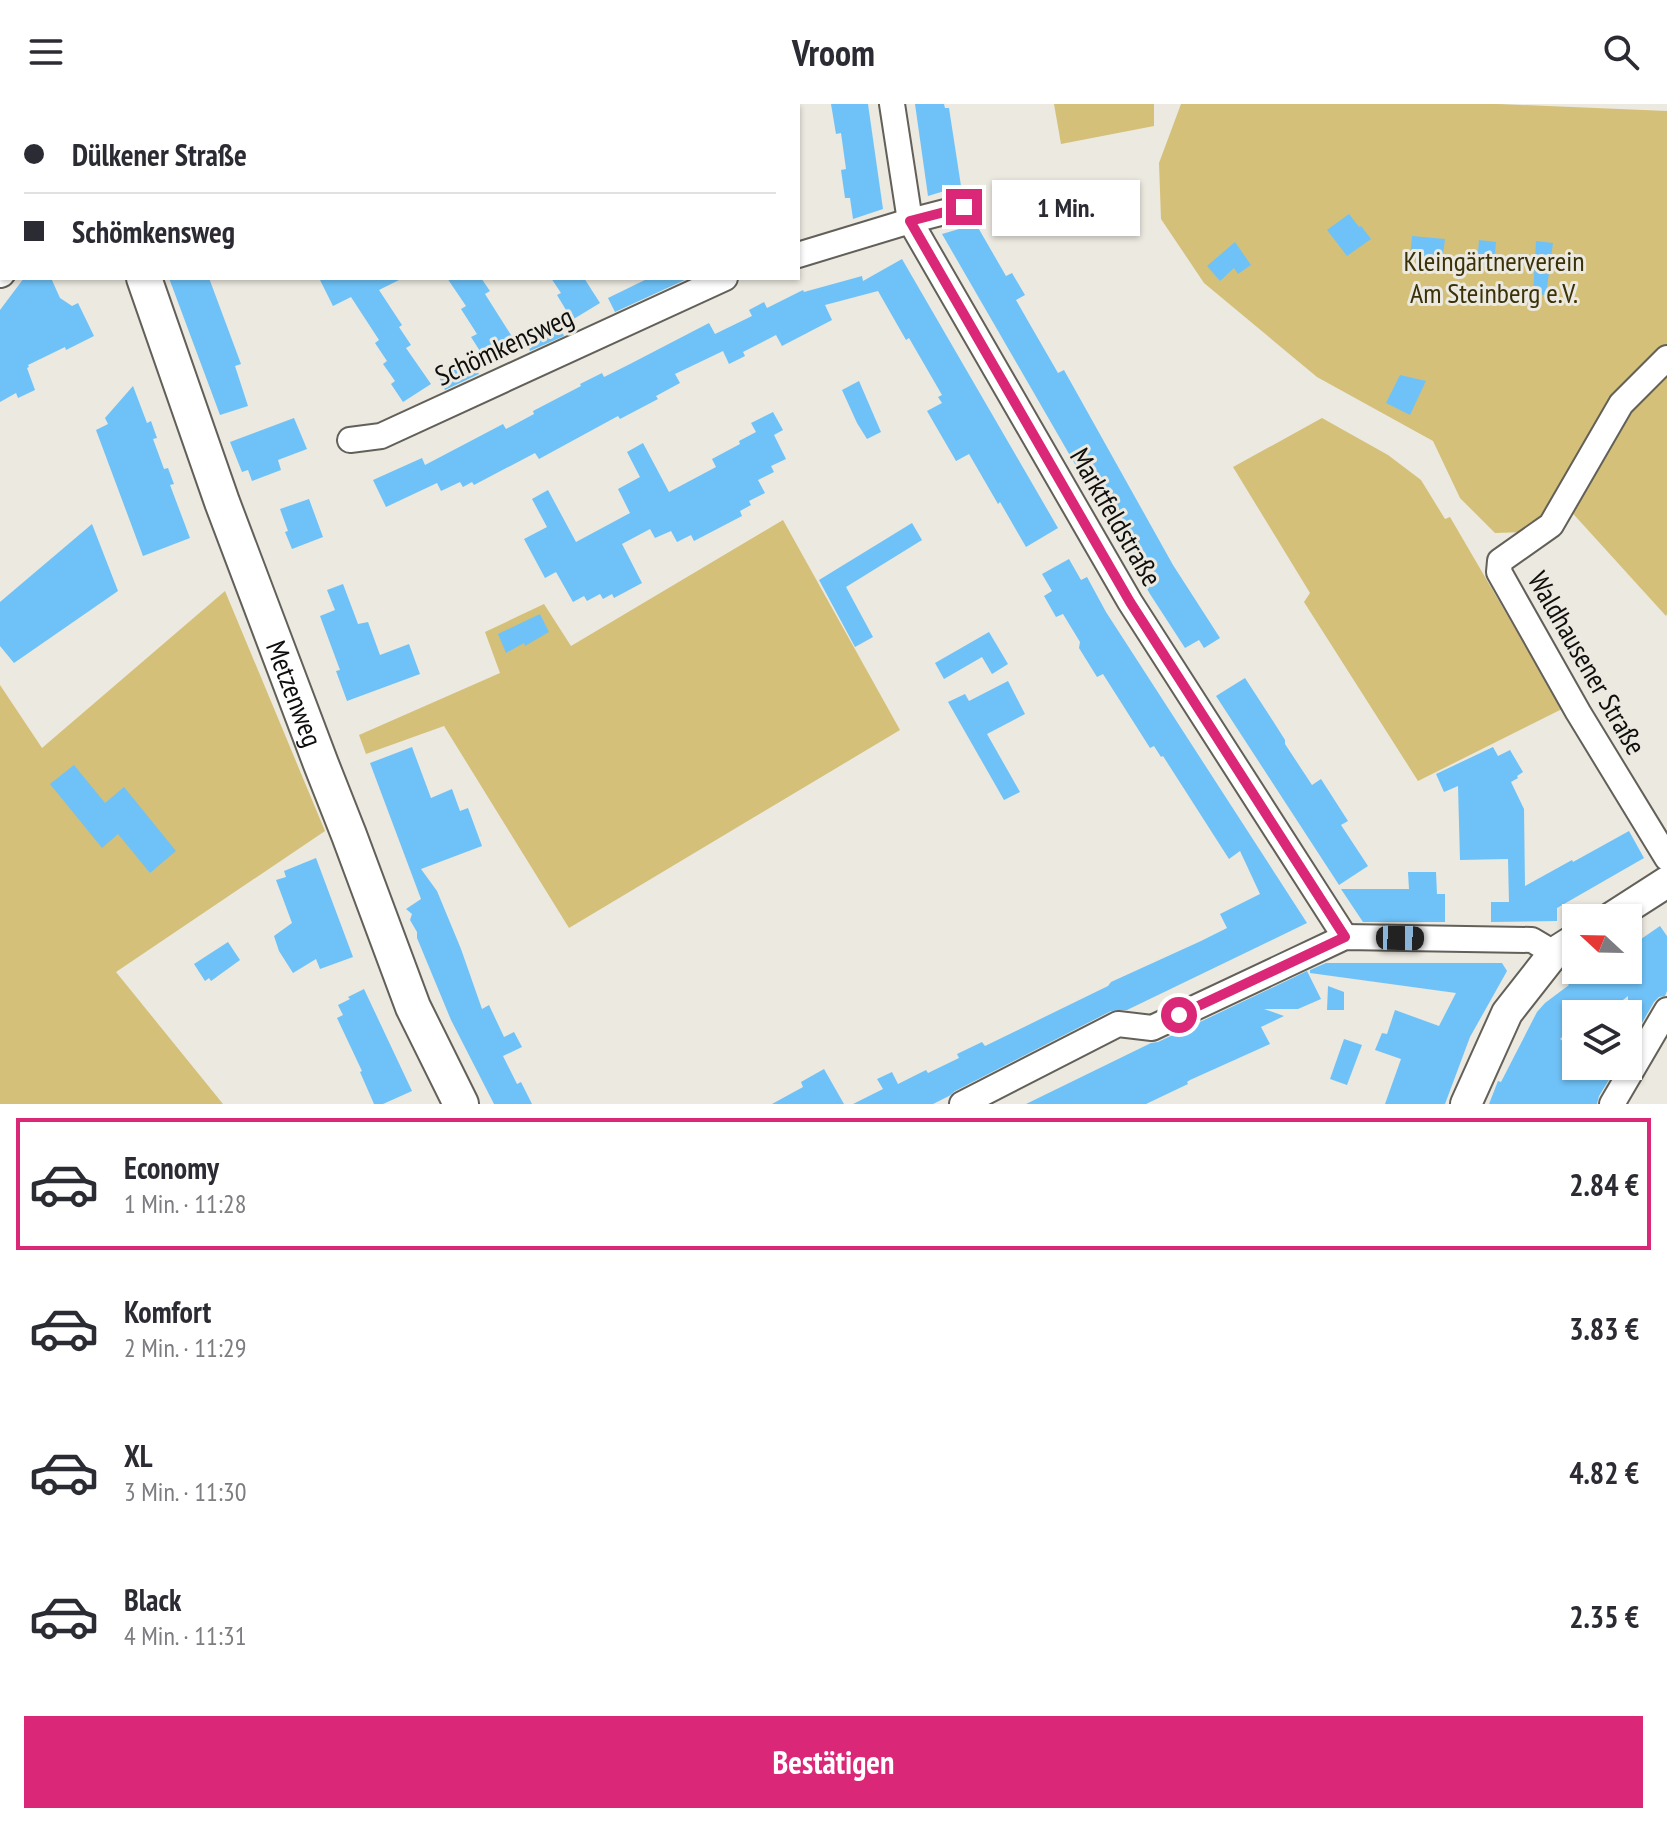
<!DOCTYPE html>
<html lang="de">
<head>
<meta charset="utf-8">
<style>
	:root { --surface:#fff; --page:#f2f2f3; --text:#2b2b33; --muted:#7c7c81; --line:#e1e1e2; --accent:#db2777 }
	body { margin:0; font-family:"PT Sans Narrow",sans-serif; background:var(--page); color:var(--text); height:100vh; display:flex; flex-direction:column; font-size:30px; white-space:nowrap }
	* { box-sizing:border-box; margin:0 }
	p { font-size:26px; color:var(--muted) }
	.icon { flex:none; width:44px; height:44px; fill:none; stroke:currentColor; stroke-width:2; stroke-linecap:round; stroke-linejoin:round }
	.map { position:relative; height:1000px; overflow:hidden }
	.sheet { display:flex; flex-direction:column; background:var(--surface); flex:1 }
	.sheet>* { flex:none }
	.guide { position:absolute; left:0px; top:0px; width:800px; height:176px; box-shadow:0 2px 6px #0004; display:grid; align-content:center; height:176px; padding:0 24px; background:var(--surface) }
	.needle { width:52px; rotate:292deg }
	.buttons { position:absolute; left:1562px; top:800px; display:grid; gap:16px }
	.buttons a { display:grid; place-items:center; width:80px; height:80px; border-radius:0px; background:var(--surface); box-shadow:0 2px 6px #0004; font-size:40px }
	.end { position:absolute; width:36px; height:36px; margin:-18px; border:10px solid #db2777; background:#fff; box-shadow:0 0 0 4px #fff }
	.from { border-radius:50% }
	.bubble { position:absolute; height:56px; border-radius:0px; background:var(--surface); box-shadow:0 2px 6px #0004; font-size:26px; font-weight:800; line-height:56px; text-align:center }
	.car { position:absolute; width:24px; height:48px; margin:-24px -12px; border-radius:10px; box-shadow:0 0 6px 2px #0007; background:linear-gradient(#222 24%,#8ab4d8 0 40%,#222 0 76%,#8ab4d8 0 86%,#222 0) }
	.guide b { display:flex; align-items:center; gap:28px; height:76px; font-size:30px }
	.guide b+b { border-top:2px solid var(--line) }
	.guide i { width:20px; height:20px; background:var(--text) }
	ul { padding:14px 0 0; list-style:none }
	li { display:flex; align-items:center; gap:24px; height:132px; margin:0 16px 12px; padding:0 8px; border:4px solid transparent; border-radius:0px }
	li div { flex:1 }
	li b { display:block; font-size:30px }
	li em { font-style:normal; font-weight:800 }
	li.selected { border-color:var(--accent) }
	li>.icon { width:72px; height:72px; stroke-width:1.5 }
	.action { display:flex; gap:16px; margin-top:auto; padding:16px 24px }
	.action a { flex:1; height:92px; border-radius:0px; background:var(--accent); color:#fff; font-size:32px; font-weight:800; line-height:92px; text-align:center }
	header { display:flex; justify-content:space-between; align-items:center; height:104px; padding:0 24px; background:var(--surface); font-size:36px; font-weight:800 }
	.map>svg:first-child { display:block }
	.green { fill:#d4c078 }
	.building { fill:#6fc2f8 }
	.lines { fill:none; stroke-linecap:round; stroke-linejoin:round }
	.minor-casing { stroke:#626058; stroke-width:28 }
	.tertiary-casing { stroke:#626058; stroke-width:34 }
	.secondary-casing { stroke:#626058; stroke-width:38 }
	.minor { stroke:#fff; stroke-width:24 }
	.tertiary { stroke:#fff; stroke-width:30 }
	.secondary { stroke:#fff; stroke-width:34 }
	.route { stroke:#db2777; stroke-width:10 }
	.labels { text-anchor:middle; stroke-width:6; stroke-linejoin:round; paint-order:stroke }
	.park-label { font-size:28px; fill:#3b3109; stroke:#ebe9e0 }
	.street-label { font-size:28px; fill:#0f0e0c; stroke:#ebe9e0 }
</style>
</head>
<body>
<header><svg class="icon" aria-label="menu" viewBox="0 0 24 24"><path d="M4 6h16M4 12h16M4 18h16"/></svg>Vroom<svg class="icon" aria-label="search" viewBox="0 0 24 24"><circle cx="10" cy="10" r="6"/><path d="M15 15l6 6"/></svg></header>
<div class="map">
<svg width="1667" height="1000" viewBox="0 0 1667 1000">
	<rect width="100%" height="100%" fill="#ebe9e0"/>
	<g class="green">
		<polygon points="1054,0 1154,0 1154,22 1061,40"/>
		<polygon points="1181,0 1498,0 1667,7 1667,510 1666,512 1557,392 1530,428 1495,429 1460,394 1433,337 1317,273 1204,179 1161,115 1159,59"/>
		<polygon points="1322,314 1388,351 1421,376 1445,415 1450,413 1562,605 1418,677 1304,498 1310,489 1233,363"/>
		<polygon points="783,416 900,626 569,824 444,622 366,650 359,631 500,569 485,528 544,500 571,542"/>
		<polygon points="225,487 325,727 116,868 223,1000 0,1000 0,581 42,644"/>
	</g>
	<g class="building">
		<polygon points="831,0 868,0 883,105 853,115 850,94 845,94 841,66 846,65 841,29 836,30"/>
		<polygon points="915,0 944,0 945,4 949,4 961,82 928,92"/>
		<polygon points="1349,110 1359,123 1361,122 1371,135 1347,152 1327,126"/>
		<polygon points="976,120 1006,172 1012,169 1025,191 1016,196 1032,224 1058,269 1064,266 1173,461 1220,534 1204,544 1199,536 1185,544 1150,490 942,130"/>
		<polygon points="1412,132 1445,135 1442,159 1410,155"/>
		<polygon points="1479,136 1496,138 1494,162 1477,161"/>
		<polygon points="1536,137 1553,139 1546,191 1533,190"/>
		<polygon points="1235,138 1251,161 1238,170 1234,164 1220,177 1207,162"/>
		<polygon points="902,155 1058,424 1026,443 1000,398 998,400 969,350 956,357 927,307 942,299 938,293 942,291 909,234 906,236 878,187 825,201 832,216 782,242 776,231 743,248 745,252 729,260 723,247 675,270 680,279 656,292 658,295 620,315 618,312 539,355 535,349 474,381 472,378 463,383 460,378 441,387 437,379 386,403 373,376 422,354 425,361 503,320 506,325 534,310 533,307 581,282 580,280 602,269 604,273 630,260 709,219 715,230 752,212 749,206 764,198 767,204 803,186 804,188 862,172 863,177"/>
		<polygon points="24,174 51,174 60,194 72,202 78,199 94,232 66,246 65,243 28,261 29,263 27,264 35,286 18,294 16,289 0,298 0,206"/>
		<polygon points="169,174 209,174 241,260 235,262 248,302 220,311"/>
		<polygon points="319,174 403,174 379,186 402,221 399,223 411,241 406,244 431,280 403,298 391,280 395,277 383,260 387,257 375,239 379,236 351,193 333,202"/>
		<polygon points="447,174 481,174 490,187 485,190 516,239 487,258 471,233 477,230 461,205 466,202"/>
		<polygon points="551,174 584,174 600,199 572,216 557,191 561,189"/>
		<polygon points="649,174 689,174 615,208 608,194"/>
		<polygon points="557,217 564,232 530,247 524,233"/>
		<polygon points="473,257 479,270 445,286 439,273"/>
		<polygon points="1400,271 1426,277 1410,311 1386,299"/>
		<polygon points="859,277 881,328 867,335 857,319 842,286"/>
		<polygon points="133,282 147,319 151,317 157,334 153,335 164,365 168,364 174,380 170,381 190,434 143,452 96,326 108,320 105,314"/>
		<polygon points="773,308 783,326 774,331 786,355 771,362 774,368 758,376 765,389 749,397 751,401 740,407 742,412 694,437 691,431 677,438 671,427 655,434 650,425 622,440 642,479 614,494 612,490 603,495 600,490 587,497 584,492 573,498 556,468 545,474 524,435 547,423 532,395 548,386 576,438 630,409 618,385 640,373 627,348 643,339 669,388 716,363 712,355 740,340 739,337 756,328 751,319"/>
		<polygon points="294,314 307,345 278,356 281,366 252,377 248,366 242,368 230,338"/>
		<polygon points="309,395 323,433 292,445 285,428 288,427 280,405"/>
		<polygon points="912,419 922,436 846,483 873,533 855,543 819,476"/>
		<polygon points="92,420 118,487 14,559 0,542 0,498"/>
		<polygon points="1069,455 1081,476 1087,473 1106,508 1307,819 1127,906 1111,907 955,987 949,992 933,1000 853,1000 883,985 877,975 892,968 898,980 926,966 928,969 959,954 957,950 982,938 985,942 1108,882 1111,878 1201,837 1227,824 1220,810 1260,790 1240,747 1229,755 1163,652 1161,653 1154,642 1150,644 1103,570 1097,573 1079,544 1080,538 1063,510 1056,513 1044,492 1052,487 1042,470"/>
		<polygon points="343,480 358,520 368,518 380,551 409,540 420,570 347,597 336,567 340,566 320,512 335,506 327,486"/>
		<polygon points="540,510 549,528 525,542 524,539 506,549 498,530"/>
		<polygon points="989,528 1008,560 992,570 982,553 944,575 935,559"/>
		<polygon points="1245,574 1273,617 1285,636 1285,640 1312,681 1321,675 1348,717 1341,721 1368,762 1339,781 1216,592"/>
		<polygon points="1008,577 1025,610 987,630 1020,688 1004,696 948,598 965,590 969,597"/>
		<polygon points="412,643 431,694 452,685 460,707 468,704 482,742 421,765 437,787 461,845 482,905 489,901 504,933 514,928 522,943 503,952 517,980 521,978 532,1000 494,1000 451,916 417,834 417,828 410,816 412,810 406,805 421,795 370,659"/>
		<polygon points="1493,643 1498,652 1510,646 1523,668 1517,672 1518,674 1511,678 1524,705 1525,782 1572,756 1573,758 1629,727 1644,754 1557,804 1557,817 1491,818 1491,798 1509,798 1508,755 1460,756 1458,682 1444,688 1436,670"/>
		<polygon points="74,661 105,699 124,683 176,747 150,769 118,730 102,744 50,680"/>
		<polygon points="316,754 353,853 320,865 316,855 293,869 279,847 274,832 292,819 276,776 286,773 284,767"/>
		<polygon points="1408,768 1436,768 1437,790 1445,790 1445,818 1363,818 1341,785 1409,785"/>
		<polygon points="1660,822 1667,832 1667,887 1665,892 1659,893 1654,898 1628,943 1628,892 1605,910 1602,910 1594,901 1585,910 1576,910 1576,919 1560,935 1576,947 1576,962 1595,962 1610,974 1599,992 1597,1000 1489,1000 1498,977 1501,978 1537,908 1545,899 1569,881 1566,878 1584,866 1628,866 1628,844"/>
		<polygon points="228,838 240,856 211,877 209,874 205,877 194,860"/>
		<polygon points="1326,859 1502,859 1507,867 1470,933 1445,1000 1385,1000 1401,955 1375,946 1382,929 1387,930 1395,906 1439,922 1456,889 1310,869 1310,866"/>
		<polygon points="1307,867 1321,895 1298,905 1264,905 1284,912 1261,923 1270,940 1190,976 1187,978 1188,980 1146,1000 1026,1000 1151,939 1158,938"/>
		<polygon points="1328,882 1344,888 1344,906 1327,906"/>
		<polygon points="364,885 412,987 383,1000 374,1000 360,968 362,967 337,914 343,911 338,901 350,895 348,893"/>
		<polygon points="1344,935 1362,941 1347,981 1330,975"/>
		<polygon points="824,965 844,1000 772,1000 803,983 801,978"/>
	</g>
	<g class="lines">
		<defs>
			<g id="minor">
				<polyline points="892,0 910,117 1130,498 1345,833"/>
				<polyline points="798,151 910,117 964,103"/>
				<polyline points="1667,254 1621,300 1551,421 1500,457 1499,468 1578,608 1667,754"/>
				<polyline points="350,336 381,332 725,174"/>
				<polyline points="962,1000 1118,920 1152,924 1345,833 1532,836 1554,849"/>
				<polyline points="1612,1000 1667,906"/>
			</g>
			<g id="tertiary">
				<polyline points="125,2 127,0"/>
				<polyline points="0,168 2,165"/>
				<polyline points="1611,814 1667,778"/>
				<polyline points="1466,1000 1507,909 1554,849 1576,835"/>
			</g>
			<g id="secondary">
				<polyline points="78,0 79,2"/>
				<path id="s1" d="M144 174 222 398 321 660 349 731 413 903 461 1000"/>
			</g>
		</defs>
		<use href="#minor" class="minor-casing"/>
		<use href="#tertiary" class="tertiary-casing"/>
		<use href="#secondary" class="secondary-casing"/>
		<use href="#minor" class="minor"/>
		<use href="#tertiary" class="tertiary"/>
		<use href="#secondary" class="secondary"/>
	</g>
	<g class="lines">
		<polyline class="route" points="964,103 910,117 1130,498 1345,833 1179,911"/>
	</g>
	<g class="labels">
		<g class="park-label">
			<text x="1494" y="167">Kleingärtnerverein<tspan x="1494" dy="32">Am Steinberg e.V.</tspan></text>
		</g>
		<g class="street-label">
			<text transform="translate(504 242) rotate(-25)" y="10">Schömkensweg</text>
			<text transform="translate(1116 413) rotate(60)" y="10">Marktfeldstraße</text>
			<text transform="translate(1587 559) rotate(60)" y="10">Waldhausener Straße</text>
			<text dy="10" stroke="none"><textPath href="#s1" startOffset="442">Metzenweg</textPath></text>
		</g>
	</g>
</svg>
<div class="buttons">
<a><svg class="needle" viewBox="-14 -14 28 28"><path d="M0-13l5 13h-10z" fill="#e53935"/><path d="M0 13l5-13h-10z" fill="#7c7c81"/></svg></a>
<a><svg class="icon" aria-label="layers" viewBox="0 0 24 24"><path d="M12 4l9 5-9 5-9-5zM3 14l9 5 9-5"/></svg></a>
</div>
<i class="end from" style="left:1179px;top:911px"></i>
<i class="end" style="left:964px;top:103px"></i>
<div class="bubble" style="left:992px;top:76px;width:148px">1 Min.</div>
<i class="car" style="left:1400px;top:834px;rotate:91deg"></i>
<div class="guide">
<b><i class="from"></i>Dülkener Straße</b>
<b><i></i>Schömkensweg</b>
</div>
</div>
<section class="sheet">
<ul>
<li class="selected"><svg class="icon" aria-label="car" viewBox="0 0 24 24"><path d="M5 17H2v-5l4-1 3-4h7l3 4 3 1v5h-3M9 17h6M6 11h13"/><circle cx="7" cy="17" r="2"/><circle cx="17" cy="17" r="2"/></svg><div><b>Economy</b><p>1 Min. · 11:28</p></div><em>2.84 €</em></li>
<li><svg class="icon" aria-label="car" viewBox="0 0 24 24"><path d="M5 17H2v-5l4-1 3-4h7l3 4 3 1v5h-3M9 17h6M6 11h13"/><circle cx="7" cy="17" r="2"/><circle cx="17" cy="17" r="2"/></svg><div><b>Komfort</b><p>2 Min. · 11:29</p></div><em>3.83 €</em></li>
<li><svg class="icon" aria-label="car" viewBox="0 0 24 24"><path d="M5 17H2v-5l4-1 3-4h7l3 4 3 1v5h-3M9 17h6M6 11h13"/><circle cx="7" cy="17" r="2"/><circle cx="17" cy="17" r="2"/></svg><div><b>XL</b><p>3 Min. · 11:30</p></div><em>4.82 €</em></li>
<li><svg class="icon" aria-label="car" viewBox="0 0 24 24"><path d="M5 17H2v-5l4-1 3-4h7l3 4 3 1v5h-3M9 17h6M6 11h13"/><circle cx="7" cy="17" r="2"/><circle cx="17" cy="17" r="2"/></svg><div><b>Black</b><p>4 Min. · 11:31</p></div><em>2.35 €</em></li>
</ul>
<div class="action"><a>Bestätigen</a></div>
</section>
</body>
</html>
